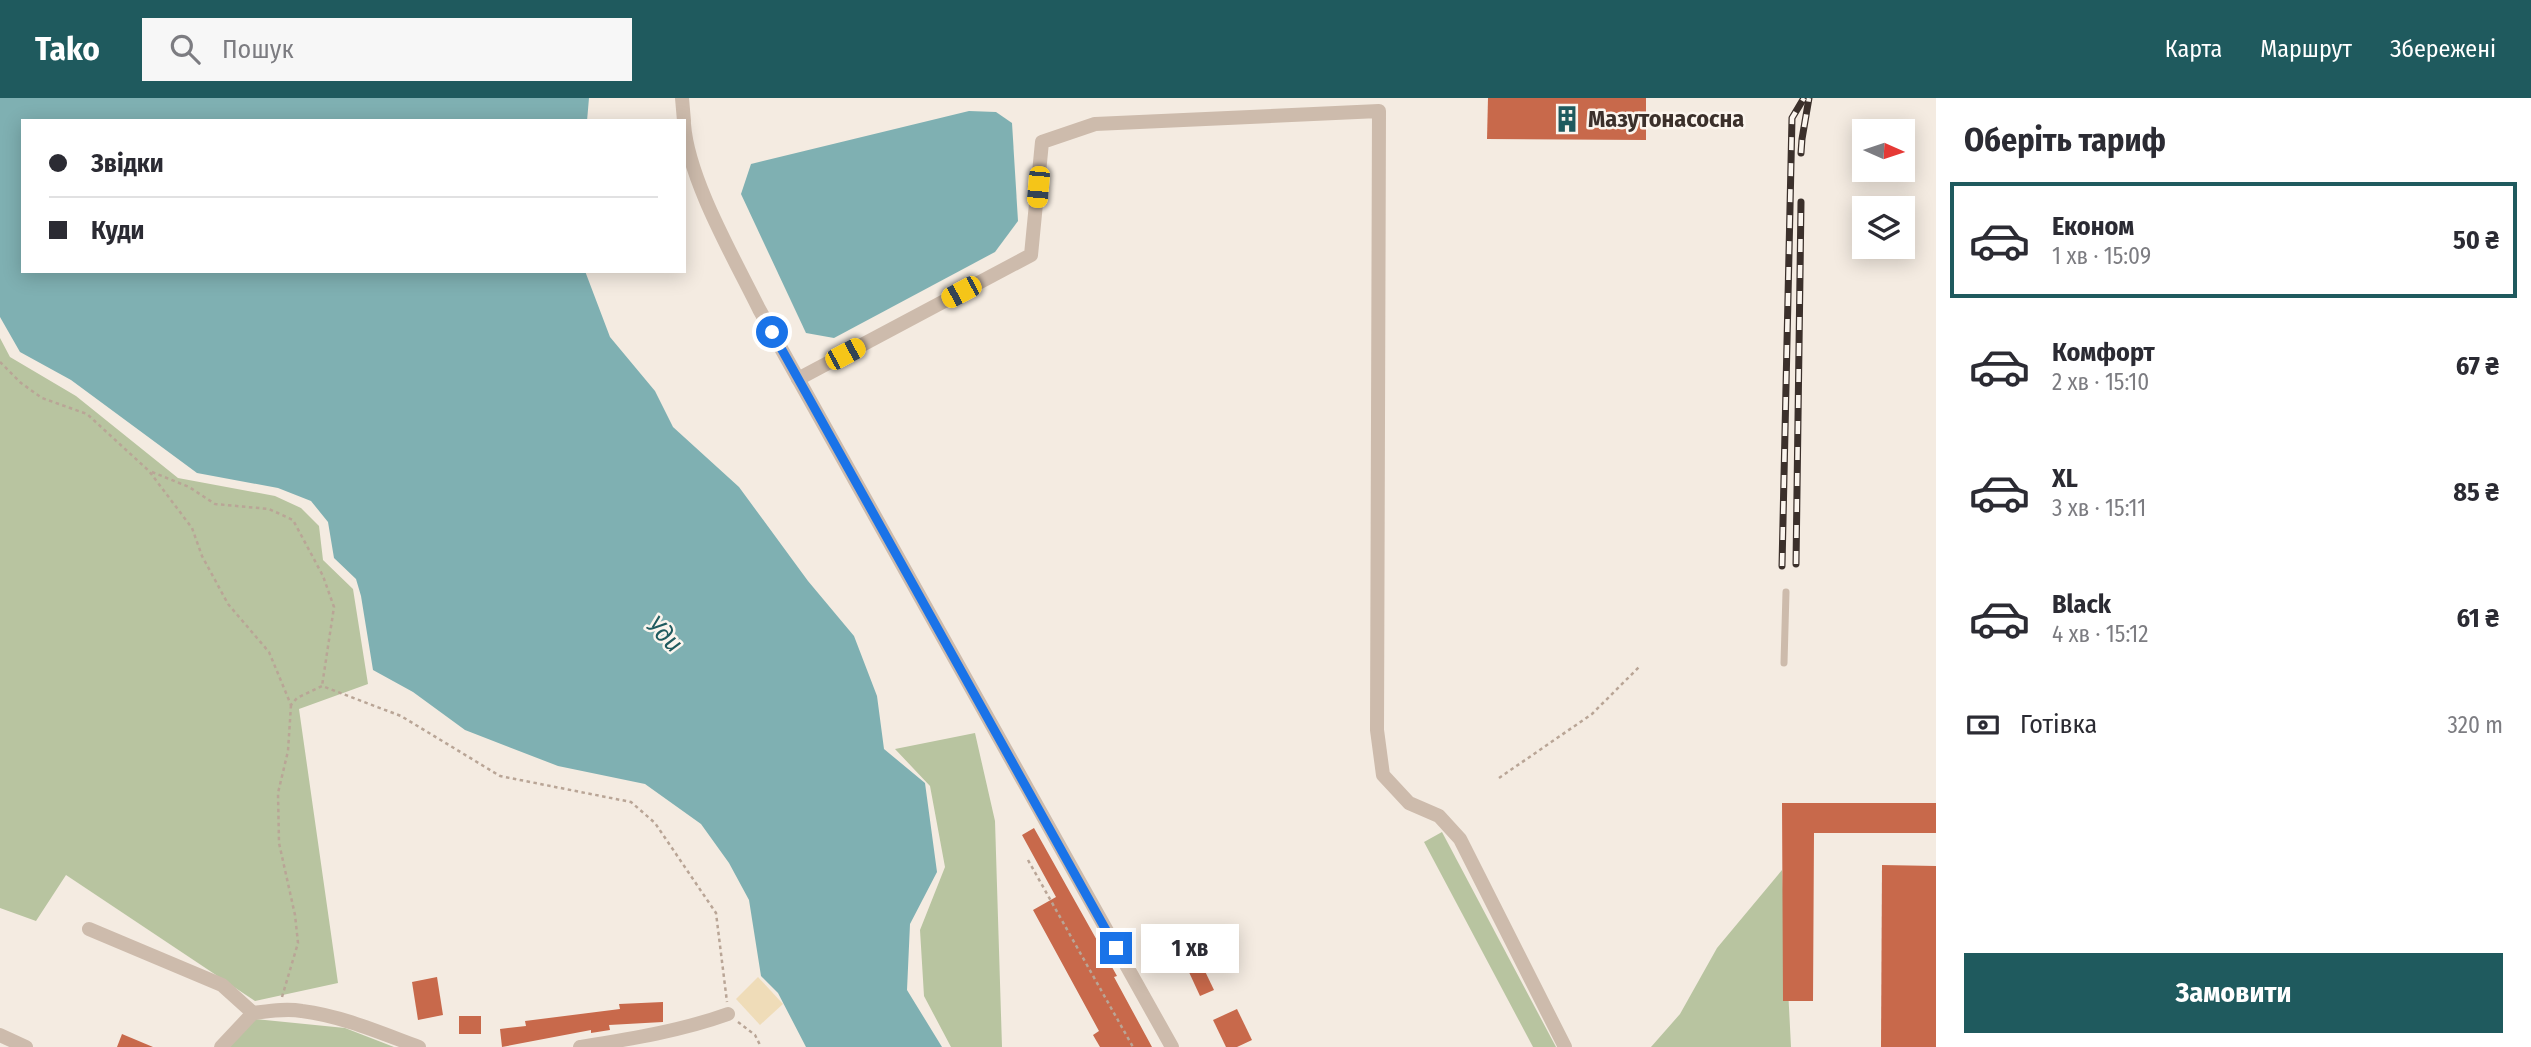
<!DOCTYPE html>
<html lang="uk">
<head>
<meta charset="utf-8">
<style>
	:root { --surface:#fff; --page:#f7f7f7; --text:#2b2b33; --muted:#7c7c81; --line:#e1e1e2; --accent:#1f5a5e }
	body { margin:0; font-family:"Fira Sans Condensed",sans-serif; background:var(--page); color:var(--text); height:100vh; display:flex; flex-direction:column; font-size:26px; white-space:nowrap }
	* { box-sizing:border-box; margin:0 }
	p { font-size:23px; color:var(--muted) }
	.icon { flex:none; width:38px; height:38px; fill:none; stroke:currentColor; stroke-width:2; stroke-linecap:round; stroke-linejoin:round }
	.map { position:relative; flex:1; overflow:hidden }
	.panel { display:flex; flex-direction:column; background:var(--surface); width:595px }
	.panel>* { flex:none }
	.top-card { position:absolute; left:21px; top:21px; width:665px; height:154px; border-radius:0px; box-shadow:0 4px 18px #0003; display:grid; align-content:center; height:154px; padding:0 28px; background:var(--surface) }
	.needle { width:46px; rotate:93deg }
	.controls { position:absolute; left:1852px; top:21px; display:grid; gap:14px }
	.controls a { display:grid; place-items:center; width:63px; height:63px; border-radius:0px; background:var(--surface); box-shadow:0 4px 18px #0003; font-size:35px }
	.end { position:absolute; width:32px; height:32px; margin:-16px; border:9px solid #1a73e8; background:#fff; box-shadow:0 0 0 4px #fff }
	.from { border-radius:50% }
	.bubble { position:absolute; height:49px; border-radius:0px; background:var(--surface); box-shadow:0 4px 18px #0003; font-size:23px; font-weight:700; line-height:49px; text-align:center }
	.car { position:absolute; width:21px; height:42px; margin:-21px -10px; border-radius:9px; box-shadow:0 0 5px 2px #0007; background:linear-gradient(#f5c518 24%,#345 0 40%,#f5c518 0 76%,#345 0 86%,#f5c518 0) }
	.top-card b { display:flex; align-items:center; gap:24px; height:66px; font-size:26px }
	.top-card b+b { border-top:2px solid var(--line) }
	.top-card i { width:18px; height:18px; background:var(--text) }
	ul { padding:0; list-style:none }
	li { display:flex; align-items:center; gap:21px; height:116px; margin:0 14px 10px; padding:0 14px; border:4px solid transparent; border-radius:0px }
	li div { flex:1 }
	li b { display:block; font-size:26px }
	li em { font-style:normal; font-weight:700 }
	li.selected { border-color:var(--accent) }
	li>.icon { width:63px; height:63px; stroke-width:1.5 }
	h2 { padding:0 28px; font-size:32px; line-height:84px }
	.pay { display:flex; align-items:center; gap:18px; height:77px; padding:0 28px; font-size:26px }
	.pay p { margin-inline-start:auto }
	.cta { display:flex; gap:14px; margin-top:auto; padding:14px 28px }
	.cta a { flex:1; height:80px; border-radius:0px; background:var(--accent); color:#fff; font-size:28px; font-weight:700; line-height:80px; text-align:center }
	header { display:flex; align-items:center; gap:42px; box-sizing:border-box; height:98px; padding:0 35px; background:var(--accent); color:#fff }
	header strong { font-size:33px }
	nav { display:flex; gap:38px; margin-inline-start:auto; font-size:24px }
	.search { width:490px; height:63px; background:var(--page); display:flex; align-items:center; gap:18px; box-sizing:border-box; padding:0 24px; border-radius:0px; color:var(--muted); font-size:26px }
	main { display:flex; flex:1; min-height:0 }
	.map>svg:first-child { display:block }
	.green { fill:#b8c4a0 }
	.sand { fill:#efdcb8 }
	.water { fill:#7fb0b2 }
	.building { fill:#c8694b }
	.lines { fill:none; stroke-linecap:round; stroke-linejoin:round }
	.path { stroke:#b9a596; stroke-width:2.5; stroke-dasharray:3.5 3.5; stroke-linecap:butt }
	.service { stroke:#cdbbac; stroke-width:7 }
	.minor { stroke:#cdbbac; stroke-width:14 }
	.rail-casing { stroke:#3b302b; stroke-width:7 }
	.rail { stroke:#fbf5ee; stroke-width:4.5; stroke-dasharray:13; stroke-linecap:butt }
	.route { stroke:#1a73e8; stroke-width:9 }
	.labels { text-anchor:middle; stroke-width:5; stroke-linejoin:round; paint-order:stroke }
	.poi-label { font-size:24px; font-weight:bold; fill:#3b302b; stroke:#fbf5ee; text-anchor:start }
	.water-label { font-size:26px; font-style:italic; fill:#1f5a5e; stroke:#fbf5ee }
</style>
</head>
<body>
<header>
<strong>Tako</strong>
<div class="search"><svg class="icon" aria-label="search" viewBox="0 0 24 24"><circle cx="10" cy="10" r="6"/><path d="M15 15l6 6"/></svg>Пошук</div>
<nav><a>Карта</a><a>Маршрут</a><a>Збережені</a></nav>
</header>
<main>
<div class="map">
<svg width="1936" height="949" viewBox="0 0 1936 949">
	<rect width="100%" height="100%" fill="#f4ebe1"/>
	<g class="green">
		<polygon points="0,240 10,259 76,298 178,380 275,398 301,410 319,428 323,462 353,491 368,586 299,611 338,885 255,903 66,777 36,823 0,810"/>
		<polygon points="975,635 995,723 1002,949 951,949 924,898 920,832 945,769 930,688 895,651"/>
		<polygon points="1442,734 1556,949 1533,949 1424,744"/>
		<polygon points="1782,772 1791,949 1651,949 1680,916 1717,850"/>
		<polygon points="255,921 345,930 394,949 229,949"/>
	</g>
	<polygon class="sand" points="758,879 783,906 760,927 736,901"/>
	<g class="water">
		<polygon points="0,0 589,0 587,23 23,23 23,173 585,173 610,239 655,293 673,329 739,389 808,483 854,538 877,598 884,651 925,685 937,774 910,826 907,892 942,949 806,949 778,895 761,878 749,802 729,765 701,726 645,686 558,668 465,632 413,594 373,572 361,498 356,481 334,460 328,424 311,403 278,390 197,375 71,282 20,254 0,219"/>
		<polygon points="969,13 996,14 1012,25 1018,123 995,154 834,240 806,235 741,96 751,66"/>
	</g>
	<g class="building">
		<polygon points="1488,0 1646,0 1646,42 1487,41"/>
		<polygon points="1782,705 1936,705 1936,735 1814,735 1813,903 1783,903"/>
		<polygon points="1034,730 1117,878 1114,879 1152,949 1100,949 1093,937 1099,933 1033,812 1056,799 1022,737"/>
		<polygon points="1882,767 1936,768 1936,949 1881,949"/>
		<polygon points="1189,840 1214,892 1200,898 1176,846"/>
		<polygon points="437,879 443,917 418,922 412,884"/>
		<polygon points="663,904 663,924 609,927 610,932 591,935 591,932 502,949 500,931 526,928 525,923 620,911 619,906"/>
		<polygon points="1237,911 1252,942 1237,949 1226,949 1213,922"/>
		<rect x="459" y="918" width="22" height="18"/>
		<polygon points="122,936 153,949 117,949"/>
	</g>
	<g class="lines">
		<g class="path">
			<polyline points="0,264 21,285 42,300 87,316 149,373 192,430 202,458 228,506 269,554 291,607 297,600 322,588 401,618 500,678 631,704 655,725 716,815 727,904"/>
			<polyline points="152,374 189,389 215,406 269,411 293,422 323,478 334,509 322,588"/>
			<polyline points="1499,680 1592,616 1639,569"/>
			<polyline points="1028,762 1133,949"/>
			<polyline points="282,899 298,845 295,817 279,745 278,695 288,653 291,607"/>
			<polyline points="738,924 755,937 761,949"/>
		</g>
		<polyline class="service" points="1784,565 1786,494"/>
		<g class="minor">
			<polyline points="682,0 684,23"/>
			<path d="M684 26C688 81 734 160 759 211L1172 949"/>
			<polyline points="798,281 1031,157 1042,44 1095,26 1379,13 1377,632 1383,677 1409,705 1439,718 1460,741 1565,949"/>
			<polyline points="89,831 222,887 253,915"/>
			<polyline points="0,937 26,949"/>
			<path d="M221 949 253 915C269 913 286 910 302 913 342 918 381 935 419 949"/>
			<path d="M580 949C630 941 681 933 728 916"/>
		</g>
		<defs>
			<g id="rail">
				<polyline points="1801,55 1802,41 1809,0"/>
				<polyline points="1796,466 1801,104"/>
				<polyline points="1782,468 1792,20 1804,0"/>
			</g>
		</defs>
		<use href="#rail" class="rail-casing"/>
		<use href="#rail" class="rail"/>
	</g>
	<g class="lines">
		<polyline class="route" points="772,234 1116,850"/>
	</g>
	<defs>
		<symbol id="building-bare" viewBox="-9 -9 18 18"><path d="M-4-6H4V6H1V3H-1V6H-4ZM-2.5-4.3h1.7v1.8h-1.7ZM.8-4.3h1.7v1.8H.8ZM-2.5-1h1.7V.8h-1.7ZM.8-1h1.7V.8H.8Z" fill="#1f5a5e" stroke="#fbf5ee" stroke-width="2.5" paint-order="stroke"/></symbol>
	</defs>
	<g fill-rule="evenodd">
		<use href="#building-bare" x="1548" y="2" width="38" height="38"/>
	</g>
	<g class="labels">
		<g class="poi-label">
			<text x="1588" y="29">Мазутонасосна</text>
		</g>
		<g class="water-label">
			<text transform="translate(665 536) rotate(45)" y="9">Уди</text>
		</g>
	</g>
</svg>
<div class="controls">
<a><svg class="needle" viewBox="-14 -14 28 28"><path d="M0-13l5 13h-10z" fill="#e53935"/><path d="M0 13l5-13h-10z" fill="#7c7c81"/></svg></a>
<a><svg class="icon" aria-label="layers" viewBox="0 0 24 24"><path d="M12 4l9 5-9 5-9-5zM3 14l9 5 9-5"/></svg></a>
</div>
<i class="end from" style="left:772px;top:234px"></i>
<i class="end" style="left:1116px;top:850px"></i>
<div class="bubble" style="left:1141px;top:826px;width:98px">1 хв</div>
<i class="car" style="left:1038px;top:89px;rotate:185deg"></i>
<i class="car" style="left:961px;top:194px;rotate:242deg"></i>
<i class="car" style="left:845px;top:256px;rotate:62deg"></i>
<div class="top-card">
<b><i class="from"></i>Звідки</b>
<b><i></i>Куди</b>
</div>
</div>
<section class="panel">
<h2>Оберіть тариф</h2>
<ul>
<li class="selected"><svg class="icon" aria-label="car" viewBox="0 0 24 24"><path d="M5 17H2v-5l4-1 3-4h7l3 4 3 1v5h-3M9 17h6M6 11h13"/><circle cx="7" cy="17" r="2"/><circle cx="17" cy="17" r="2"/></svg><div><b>Економ</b><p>1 хв · 15:09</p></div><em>50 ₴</em></li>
<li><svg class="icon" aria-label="car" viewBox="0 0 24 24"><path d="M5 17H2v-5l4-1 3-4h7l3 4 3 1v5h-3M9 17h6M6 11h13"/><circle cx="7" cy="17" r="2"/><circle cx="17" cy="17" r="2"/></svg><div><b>Комфорт</b><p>2 хв · 15:10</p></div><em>67 ₴</em></li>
<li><svg class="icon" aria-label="car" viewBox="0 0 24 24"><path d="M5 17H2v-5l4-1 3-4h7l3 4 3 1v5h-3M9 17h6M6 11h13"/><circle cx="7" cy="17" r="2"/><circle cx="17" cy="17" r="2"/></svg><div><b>XL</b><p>3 хв · 15:11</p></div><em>85 ₴</em></li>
<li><svg class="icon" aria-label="car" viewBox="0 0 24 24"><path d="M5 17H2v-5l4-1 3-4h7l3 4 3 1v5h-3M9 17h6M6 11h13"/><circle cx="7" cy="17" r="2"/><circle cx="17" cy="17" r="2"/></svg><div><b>Black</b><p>4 хв · 15:12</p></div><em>61 ₴</em></li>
</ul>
<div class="pay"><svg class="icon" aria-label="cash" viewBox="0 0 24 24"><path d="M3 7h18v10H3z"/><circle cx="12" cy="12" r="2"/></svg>Готівка<p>320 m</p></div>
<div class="cta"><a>Замовити</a></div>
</section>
</main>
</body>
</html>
